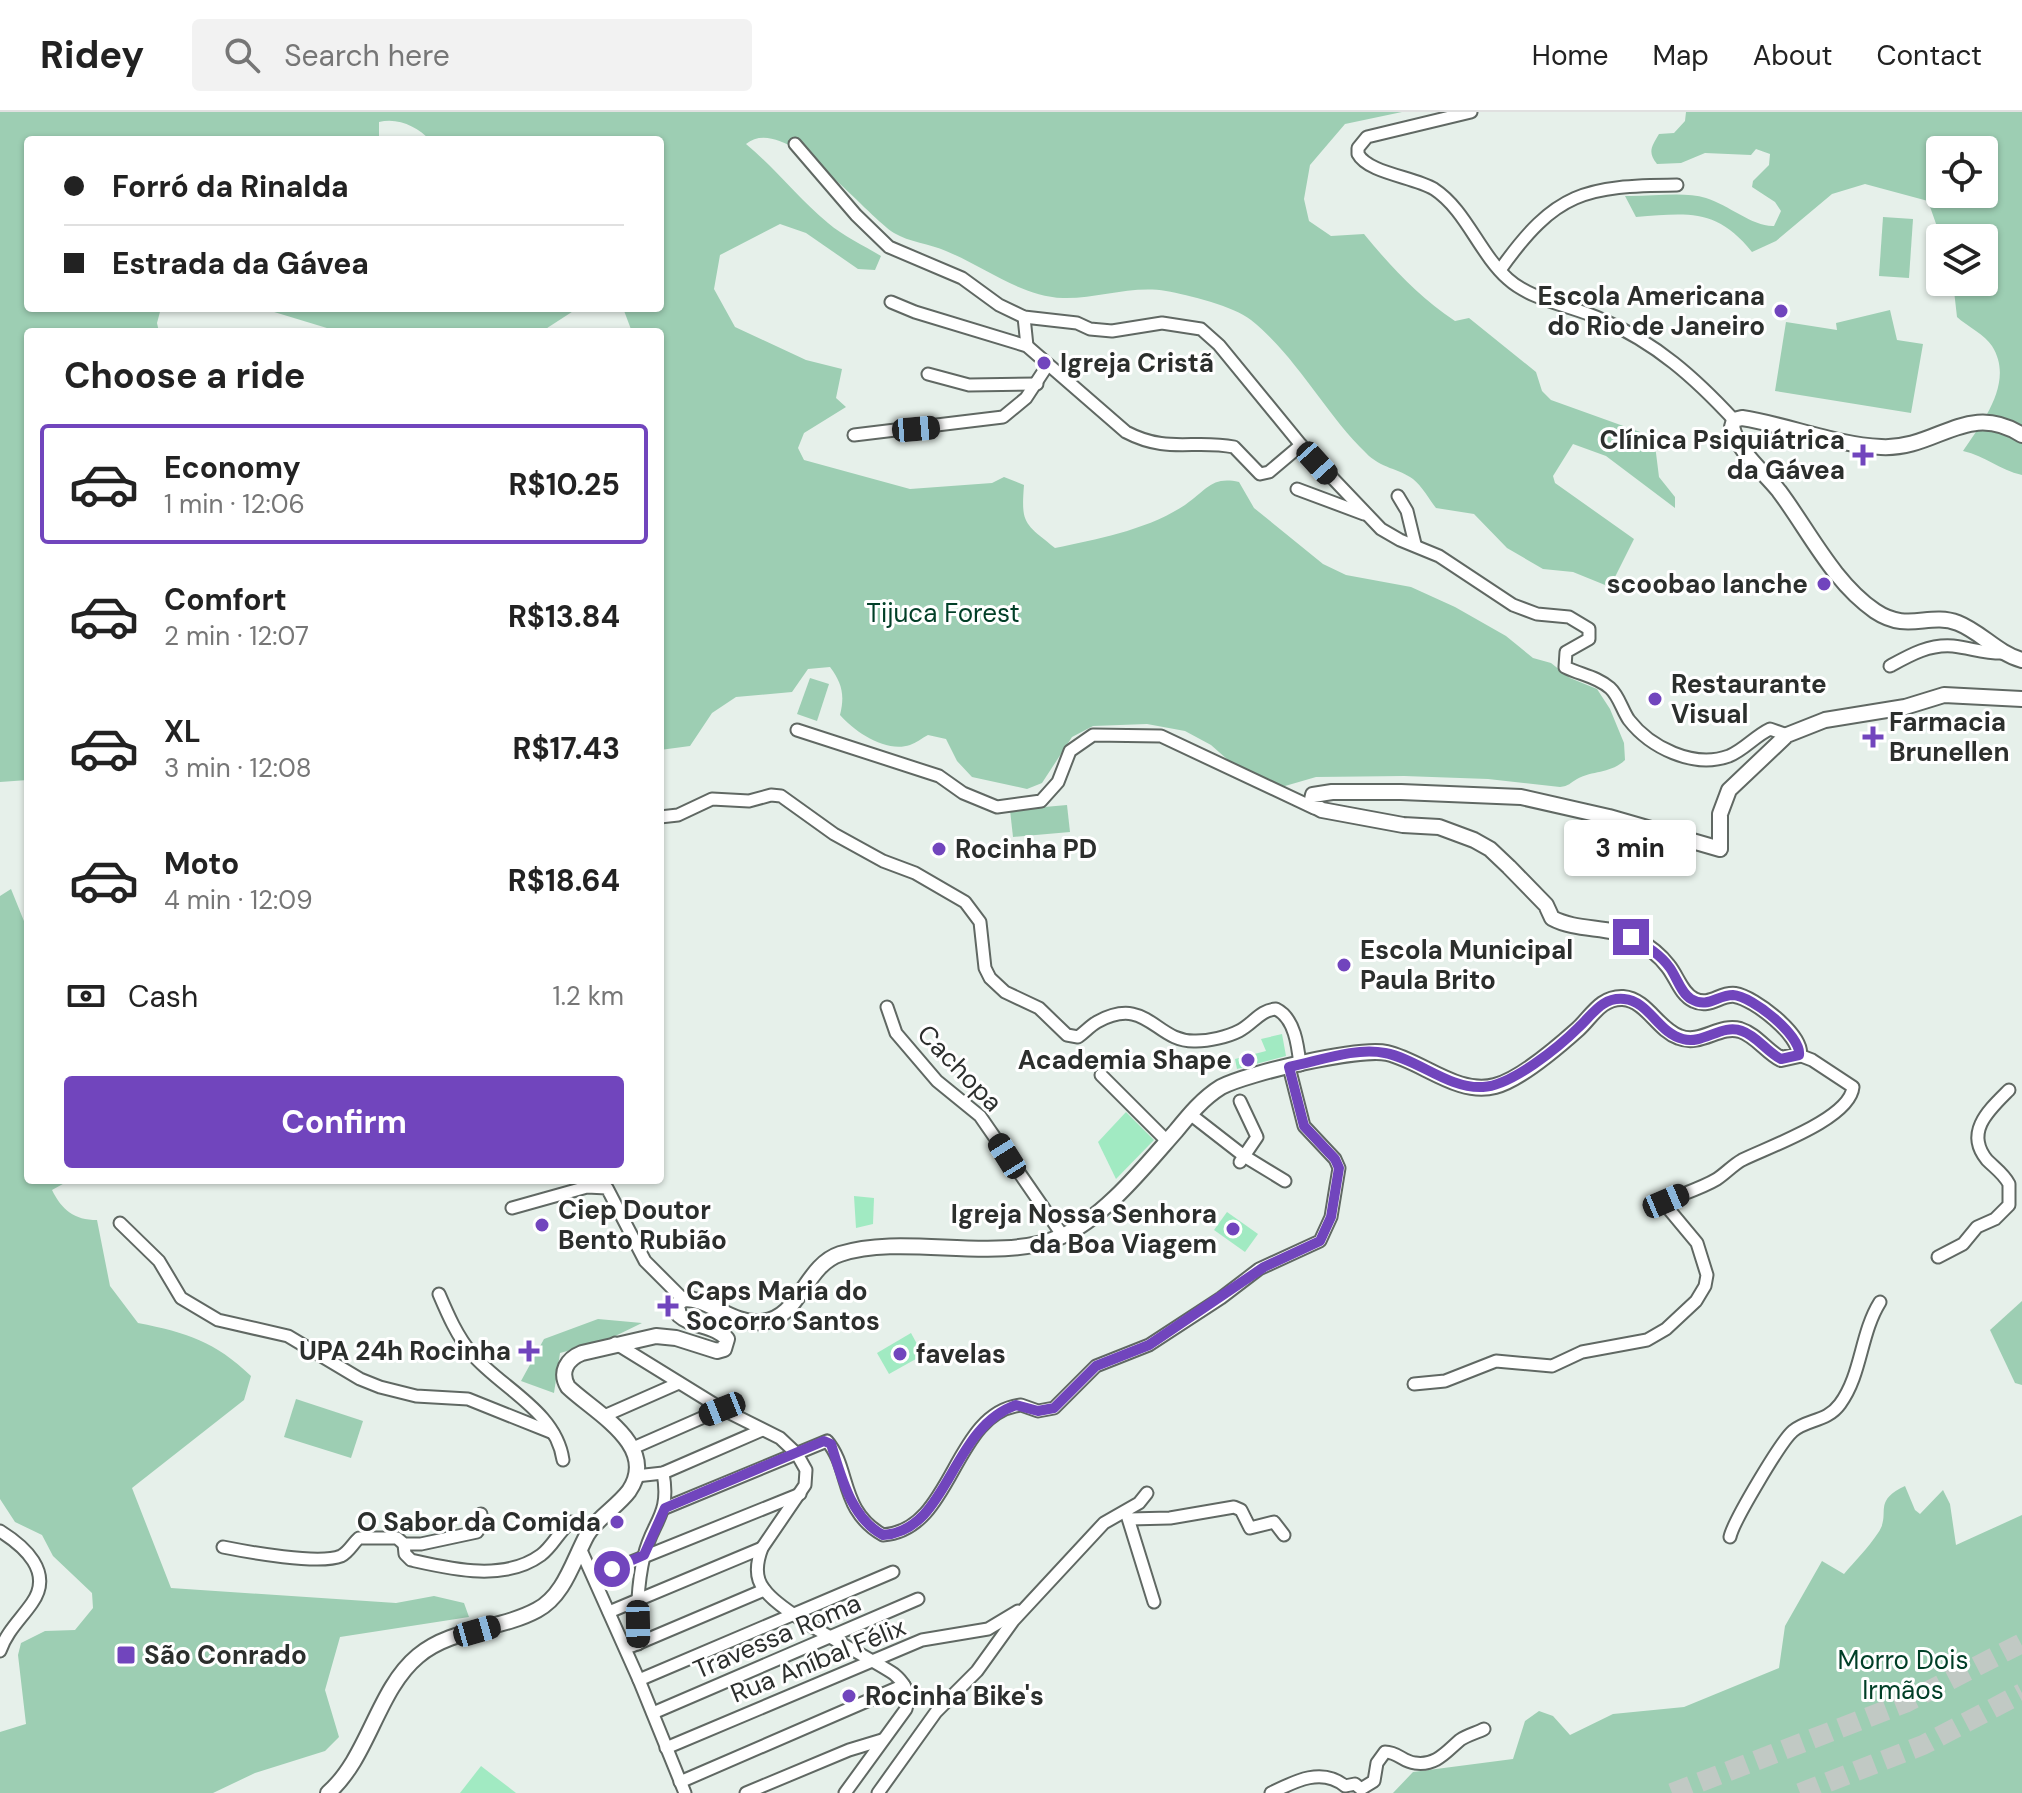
<!DOCTYPE html>
<html lang="en">
<head>
<meta charset="utf-8">
<style>
	:root { --surface:#fff; --page:#f2f2f2; --text:#222; --muted:#767676; --line:#e0e0e0; --accent:#7145bd }
	body { margin:0; font-family:"DM Sans",sans-serif; background:var(--page); color:var(--text); height:100vh; display:flex; flex-direction:column; font-size:30px; white-space:nowrap }
	* { box-sizing:border-box; margin:0 }
	p { font-size:26px; color:var(--muted) }
	.icon { flex:none; width:44px; height:44px; fill:none; stroke:currentColor; stroke-width:2; stroke-linecap:round; stroke-linejoin:round }
	.map { position:relative; flex:1; overflow:hidden }
	.drawer { position:absolute; left:24px; top:216px; width:640px; height:856px; display:flex; flex-direction:column; background:var(--surface); border-radius:8px; box-shadow:0 2px 6px #0004 }
	.drawer>* { flex:none }
	.guide { position:absolute; left:24px; top:24px; width:640px; height:176px; border-radius:8px; box-shadow:0 2px 6px #0004; display:grid; align-content:center; height:176px; padding:0 40px; background:var(--surface) }
	.tools { position:absolute; left:1926px; top:24px; display:grid; gap:16px }
	.tools a { display:grid; place-items:center; width:72px; height:72px; border-radius:8px; background:var(--surface); box-shadow:0 2px 6px #0004; font-size:40px }
	.end { position:absolute; width:36px; height:36px; margin:-18px; border:10px solid #7145bd; background:#fff; box-shadow:0 0 0 4px #fff }
	.from { border-radius:50% }
	.bubble { position:absolute; height:56px; border-radius:8px; background:var(--surface); box-shadow:0 2px 6px #0004; font-size:26px; font-weight:700; line-height:56px; text-align:center }
	.car { position:absolute; width:24px; height:48px; margin:-24px -12px; border-radius:10px; box-shadow:0 0 6px 2px #0007; background:linear-gradient(#222 24%,#8ab4d8 0 40%,#222 0 76%,#8ab4d8 0 86%,#222 0) }
	.guide b { display:flex; align-items:center; gap:28px; height:76px; font-size:30px }
	.guide b+b { border-top:2px solid var(--line) }
	.guide i { width:20px; height:20px; background:var(--text) }
	ul { padding:0; list-style:none }
	li { display:flex; align-items:center; gap:24px; height:120px; margin:0 16px 12px; padding:0 24px; border:4px solid transparent; border-radius:8px }
	li div { flex:1 }
	li b { display:block; font-size:30px }
	li em { font-style:normal; font-weight:700 }
	li.selected { border-color:var(--accent) }
	li>.icon { width:72px; height:72px; stroke-width:1.5 }
	h2 { padding:0 40px; font-size:36px; line-height:96px }
	.pay { display:flex; align-items:center; gap:20px; height:88px; padding:0 40px; font-size:30px }
	.pay p { margin-inline-start:auto }
	.action { display:flex; gap:16px; margin-top:auto; padding:16px 40px }
	.action a { flex:1; height:92px; border-radius:8px; background:var(--accent); color:#fff; font-size:32px; font-weight:700; line-height:92px; text-align:center }
	header { display:flex; align-items:center; gap:48px; box-sizing:border-box; height:112px; padding:0 40px; background:var(--surface); border-bottom:2px solid var(--line) }
	header strong { font-size:38px }
	nav { display:flex; gap:44px; margin-inline-start:auto; font-size:28px }
	.search { width:560px; height:72px; background:var(--page); display:flex; align-items:center; gap:20px; box-sizing:border-box; padding:0 28px; border-radius:8px; color:var(--muted); font-size:30px }
	.map>svg:first-child { display:block }
	.green { fill:#9dceb3; fill-rule:evenodd }
	.building { fill:#a1eac2 }
	.lines { fill:none; stroke-linecap:round; stroke-linejoin:round }
	.highway-tunnel { stroke:#c1c9c4; stroke-width:20; stroke-dasharray:20 10; stroke-linecap:butt }
	.street-casing { stroke:#606863; stroke-width:15 }
	.secondary-casing { stroke:#606863; stroke-width:18 }
	.street { stroke:#fff; stroke-width:11 }
	.secondary { stroke:#fff; stroke-width:14 }
	.route { stroke:#7145bd; stroke-width:10 }
	.poi-dot { fill:#7145bd; stroke:#fff; stroke-width:3 }
	.labels { text-anchor:middle; stroke-width:6; stroke-linejoin:round; paint-order:stroke }
	.poi-label { font-size:26px; font-weight:bold; fill:#2c2f2d; stroke:#fff; text-anchor:start }
	.park-label { font-size:26px; fill:#013f27; stroke:#fff }
	.street-label { font-size:26px; fill:#2c2f2d; stroke:#fff }
</style>
</head>
<body>
<header>
<strong>Ridey</strong>
<div class="search"><svg class="icon" aria-label="search" viewBox="0 0 24 24"><circle cx="10" cy="10" r="6"/><path d="M15 15l6 6"/></svg>Search here</div>
<nav><a>Home</a><a>Map</a><a>About</a><a>Contact</a></nav>
</header>
<div class="map">
<svg width="2022" height="1681" viewBox="0 0 2022 1681">
	<rect width="100%" height="100%" fill="#e6f0ea"/>
	<g class="green">
		<path d="M0 0H1402L1345 12 1310 53 1304 87 1309 109 1331 124 1364 122C1392 156 1418 184 1455 209L1469 206 1536 260 1542 279 1551 288 1654 325 1659 365 1675 385V396L1606 344 1573 332 1553 364 1555 371 1634 427 1610 475 1573 460 1543 457 1507 436 1474 402 1436 396C1429 387 1422 374 1413 367 1400 357 1380 356 1366 341 1324 300 1297 245 1251 208 1234 194 1188 183 1166 179 1132 173 1097 187 1063 186 1020 184 985 155 946 139 930 132 909 130 894 121 864 102 785 0 746 32 776 57 798 86 828 111 843 124 863 133 881 144L875 158 858 157 806 121 780 112 720 143 714 177 735 215 806 248 842 257 836 286 846 295 804 321 798 336 804 348 910 377 992 371 1004 365 1024 373C1021 412 1024 411 1055 436 1098 427 1147 418 1185 393 1207 378 1211 364 1239 370L1254 396 1323 452 1346 463 1411 475 1455 495 1506 524 1533 546 1551 551 1570 566 1597 577 1610 597 1624 631 1625 648C1610 662 1594 658 1577 667 1570 671 1569 674 1560 675L1488 667 1404 664 1316 665 1285 674 1265 672 1236 655 1211 633 1185 619 1147 612 1093 614 1072 625 1042 671 1027 677 972 665 957 649 946 627 928 623C922 626 916 631 910 633 886 641 855 620 840 603 845 583 842 571 830 555L808 557 792 580 736 585 712 601 690 634 660 638V220H632L623 196H660V28H430C418 15 398 5 379 10V24L392 28H28V196H161L157 211 159 220H28V668L0 670Z"/>
		<path d="M1686 0H2022V363C1999 358 1986 344 1963 339 1982 311 2015 270 1992 234 1985 223 1967 214 1957 205L1953 170H1984V126H1941L1928 89 1865 72 1832 82 1776 129 1752 140C1717 96 1688 101 1636 105L1625 84C1650 85 1683 79 1706 86 1729 93 1753 115 1774 114L1781 99 1775 90 1752 75 1753 69 1769 53 1770 42 1756 37 1751 43 1705 41 1681 51 1657 52C1647 40 1652 34 1659 22L1674 21 1685 9ZM1940 38H1984V82H1940Z"/>
		<polygon points="1883,105 1913,107 1909,166 1879,164"/>
		<polygon points="261,196 578,196 541,220 340,220"/>
		<polygon points="1890,198 1897,228 1923,232 1911,301 1775,279 1786,210 1837,218 1836,211"/>
		<polygon points="810,566 829,572 817,609 797,602"/>
		<polygon points="1067,693 1070,720 1013,725 1010,698"/>
		<path d="M11 777 28 819V1068H70L52 1078C62 1098 74 1108 97 1108L110 1174 138 1211C188 1221 214 1229 251 1264L244 1288 132 1376 171 1476 396 1491 434 1484 464 1491 469 1505 340 1525 325 1578 339 1625 325 1639 255 1661 213 1681H0V1620L26 1612 18 1543 21 1531 45 1519 75 1518 93 1496 92 1481 53 1444 42 1423 15 1410 0 1387V784Z"/>
		<polygon points="2022,1189 2022,1273 2015,1271 1990,1218"/>
		<polygon points="598,1207 642,1211 607,1228 560,1241 554,1281 521,1269 544,1227"/>
		<polygon points="296,1287 363,1309 351,1346 284,1325"/>
		<path d="M1905 1374 1915 1398 1920 1402 1943 1378 1950 1392 1956 1433 2022 1403V1681H1393L1413 1660 1513 1647 1525 1609 1539 1599 1553 1604 1570 1623 1613 1602 1684 1595 1779 1556 1785 1514 1822 1449 1844 1462C1855 1449 1868 1436 1878 1421 1892 1401 1871 1390 1905 1374Z"/>
	</g>
	<g class="building">
		<polygon points="1282,922 1286,944 1237,957 1235,947 1266,939 1261,927"/>
		<polygon points="1126,1000 1154,1028 1116,1067 1098,1030"/>
		<polygon points="854,1084 874,1086 873,1112 856,1116"/>
		<polygon points="1227,1100 1258,1122 1245,1140 1214,1118"/>
		<polygon points="911,1221 923,1243 889,1262 877,1241"/>
		<polygon points="481,1654 516,1681 460,1681"/>
	</g>
	<g class="lines">
		<g class="highway-tunnel">
			<polyline points="1672,1681 1905,1591 2022,1531"/>
			<polyline points="1800,1681 1923,1633 2022,1581"/>
		</g>
		<defs>
			<g id="street">
				<path d="M1471 0 1367 25 1358 36V42C1368 61 1414 65 1434 77 1466 98 1479 141 1508 167 1532 189 1574 194 1603 208 1656 231 1695 266 1734 308"/>
				<path d="M795 32 856 103 889 135 962 166 999 193 1024 205 1077 211 1090 217 1112 219 1162 211 1201 217 1219 233 1301 333 1381 417 1400 428 1439 444 1513 493 1537 502 1569 505 1589 517V527L1566 540 1565 555C1581 563 1596 564 1610 576 1619 584 1622 598 1629 608 1650 635 1693 657 1729 644 1744 638 1755 624 1770 617L1787 623"/>
				<path d="M1500 158C1556 79 1585 74 1677 73"/>
				<path d="M891 190 915 200 1027 234 1126 320C1168 342 1193 327 1234 335L1260 362 1269 360 1301 333"/>
				<polyline points="1024,205 1027,234"/>
				<polyline points="928,262 969,273 1037,272"/>
				<polyline points="854,323 1003,305 1026,286 1047,254"/>
				<polyline points="1297,377 1364,402"/>
				<polyline points="1398,384 1407,399 1415,432"/>
				<path d="M1890 554C1910 543 1929 532 1953 534 1971 536 1986 542 2005 541"/>
				<polyline points="797,618 939,664 963,681 997,695 1041,689 1058,670 1070,639 1093,623 1161,624 1314,696"/>
				<path d="M660 705 678 703 712 687 749 689 771 683 781 684 834 722 883 749 915 761 965 790 980 810 985 856 990 866 1005 880 1039 896 1067 923 1078 925C1085 920 1090 914 1097 910 1148 882 1155 931 1196 929 1209 929 1227 925 1239 919 1253 912 1260 898 1276 897 1295 906 1298 935 1300 953"/>
				<polyline points="887,895 896,921 937,969 980,1004 1063,1124"/>
				<polyline points="1101,963 1167,1029"/>
				<polyline points="1240,989 1257,1025 1240,1050"/>
				<polyline points="1190,1002 1244,1044 1285,1069"/>
				<polyline points="512,1096 587,1075 607,1076 645,1149 683,1187"/>
				<polyline points="120,1111 159,1149 181,1186 218,1208 288,1224 360,1267 380,1275 416,1284 468,1287 553,1321"/>
				<path d="M1938 1145 1963 1132 1977 1115 1995 1107 2009 1093V1072C2004 1062 1995 1056 1987 1048 1964 1020 1989 998 2009 978"/>
				<path d="M439 1182C448 1203 457 1224 472 1242 501 1276 556 1299 563 1348"/>
				<path d="M615 1231 722 1297 780 1326 797 1342 806 1358 805 1373 762 1436C757 1449 754 1465 764 1477 782 1503 864 1542 894 1562 905 1571 911 1582 906 1597L845 1681"/>
				<path d="M1414 1272 1445 1269 1496 1249 1552 1254 1582 1240 1647 1228 1666 1217 1696 1189 1705 1174 1707 1163 1697 1131 1667 1095 1666 1089C1682 1082 1702 1076 1717 1067 1726 1061 1733 1053 1742 1048 1768 1035 1850 1007 1853 975L1812 948 1799 943"/>
				<polyline points="604,1304 679,1271"/>
				<polyline points="633,1336 722,1297"/>
				<polyline points="636,1364 663,1361 762,1318"/>
				<path d="M665 1396 827 1329C851 1357 839 1398 883 1423 954 1418 952 1301 1021 1293L1038 1299 1054 1296 1096 1254 1149 1233 1221 1186 1259 1157 1320 1129 1331 1105 1339 1056 1335 1047 1304 1014 1289 955"/>
				<polyline points="1127,1403 1154,1490"/>
				<polyline points="1129,1407 1170,1406 1234,1395 1241,1398 1250,1416 1274,1410 1284,1423"/>
				<path d="M0 1419C24 1434 54 1460 32 1491 21 1507 7 1519 0 1539"/>
				<path d="M1730 1425C1733 1410 1781 1329 1793 1319 1807 1307 1827 1310 1840 1292 1862 1262 1860 1222 1880 1190"/>
				<path d="M404 1432 405 1442 411 1448C451 1457 504 1470 541 1443 553 1434 559 1419 571 1410L590 1418"/>
				<path d="M223 1435C248 1440 319 1453 341 1444 349 1440 353 1431 359 1426H397L404 1432H421L477 1420 481 1413V1402"/>
				<polyline points="580,1436 639,1568 685,1681"/>
				<polyline points="594,1465 800,1382"/>
				<polyline points="609,1500 762,1436"/>
				<path d="M638 1532C637 1501 637 1474 644 1444 652 1409 671 1404 663 1361"/>
				<polyline points="632,1534 764,1478"/>
				<polyline points="639,1568 893,1460"/>
				<polyline points="653,1601 918,1487"/>
				<polyline points="666,1636 922,1528 988,1517 1018,1499"/>
				<polyline points="680,1670 904,1573"/>
				<polyline points="746,1681 849,1638 882,1628"/>
				<polyline points="878,1681 936,1600 977,1559 1013,1509 1104,1411 1139,1391 1147,1381"/>
				<path d="M1271 1681C1295 1669 1322 1655 1345 1674L1355 1672 1361 1677 1374 1669 1377 1651 1385 1640C1398 1640 1403 1650 1415 1651 1436 1654 1446 1640 1460 1628 1467 1623 1476 1621 1484 1617"/>
			</g>
			<g id="secondary">
				<path d="M2022 323C1967 288 1937 338 1881 335 1835 333 1788 313 1742 306L1734 308 1732 315C1739 341 1763 359 1779 379 1809 419 1833 470 1875 499 1908 521 1928 500 1958 511 1981 520 1997 541 2022 548"/>
				<path d="M328 1681C369 1645 377 1578 418 1544 451 1516 500 1518 537 1498 564 1484 573 1449 587 1423 597 1406 617 1395 629 1379 660 1334 594 1300 568 1275 559 1260 567 1247 582 1241L656 1224 676 1226 717 1239 724 1237 727 1227C716 1213 692 1215 679 1203L677 1193 683 1187C708 1185 732 1213 761 1210 800 1207 804 1154 840 1142 905 1121 996 1152 1060 1125 1104 1106 1145 1054 1176 1019 1189 1003 1203 986 1221 975 1248 961 1359 935 1387 941 1422 949 1458 984 1495 974 1519 968 1559 934 1578 917 1592 904 1601 885 1623 886 1647 888 1657 917 1679 925 1701 934 1719 912 1740 918 1756 923 1767 940 1781 947L1799 943C1802 923 1754 886 1735 883 1720 881 1710 896 1694 888 1681 882 1677 865 1668 854 1659 842 1648 834 1635 827 1610 813 1578 820 1552 806L1546 793 1509 755 1490 737 1474 728 1439 715 1403 713 1322 698 1311 692 1313 683 1332 680H1401L1521 685 1609 705 1720 737V702L1729 678 1787 623 1825 608 1905 595 1944 583 2022 587"/>
			</g>
		</defs>
		<use href="#street" class="street-casing"/>
		<use href="#secondary" class="secondary-casing"/>
		<use href="#street" class="street"/>
		<use href="#secondary" class="secondary"/>
	</g>
	<g class="lines">
		<path class="route" d="M612 1457 644 1443 665 1396 824 1329 831 1332C841 1364 851 1406 883 1423 949 1419 950 1316 1016 1293L1038 1299 1054 1296 1096 1254 1149 1233 1264 1155 1320 1129 1331 1105 1339 1056 1335 1047 1304 1014 1289 955C1319 949 1355 935 1385 941 1418 947 1448 977 1483 975 1511 974 1559 935 1579 915 1593 902 1602 885 1624 887 1649 889 1658 921 1683 927 1703 933 1722 911 1742 919 1757 924 1767 940 1781 947L1799 943C1802 924 1752 884 1733 883 1717 883 1708 897 1691 887 1681 881 1677 866 1670 856 1660 842 1646 834 1631 825"/>
	</g>
	<g class="poi-dot">
		<circle cx="1781" cy="199" r="8"/>
		<circle cx="1044" cy="251" r="8"/>
		<path d="M1859 331h8v8h8v8h-8v8h-8v-8h-8v-8h8z"/>
		<circle cx="1824" cy="472" r="8"/>
		<circle cx="1655" cy="587" r="8"/>
		<path d="M1869 613h8v8h8v8h-8v8h-8v-8h-8v-8h8z"/>
		<circle cx="939" cy="737" r="8"/>
		<circle cx="1344" cy="853" r="8"/>
		<circle cx="1248" cy="948" r="8"/>
		<circle cx="542" cy="1113" r="8"/>
		<circle cx="1233" cy="1117" r="8"/>
		<path d="M664 1182h8v8h8v8h-8v8h-8v-8h-8v-8h8z"/>
		<path d="M525 1227h8v8h8v8h-8v8h-8v-8h-8v-8h8z"/>
		<circle cx="900" cy="1242" r="8"/>
		<circle cx="617" cy="1410" r="8"/>
		<rect x="116" y="1533" width="20" height="20" rx="4"/>
		<circle cx="849" cy="1584" r="8"/>
	</g>
	<g class="labels">
		<g class="poi-label">
			<text x="1765" y="193" text-anchor="end">Escola Americana<tspan x="1765" dy="30">do Rio de Janeiro</tspan></text>
			<text x="1060" y="260">Igreja Cristã</text>
			<text x="1845" y="337" text-anchor="end">Clínica Psiquiátrica<tspan x="1845" dy="30">da Gávea</tspan></text>
			<text x="1808" y="481" text-anchor="end">scoobao lanche</text>
			<text x="1671" y="581">Restaurante<tspan x="1671" dy="30">Visual</tspan></text>
			<text x="1889" y="619">Farmacia<tspan x="1889" dy="30">Brunellen</tspan></text>
			<text x="955" y="746">Rocinha PD</text>
			<text x="1360" y="847">Escola Municipal<tspan x="1360" dy="30">Paula Brito</tspan></text>
			<text x="1232" y="957" text-anchor="end">Academia Shape</text>
			<text x="558" y="1107">Ciep Doutor<tspan x="558" dy="30">Bento Rubião</tspan></text>
			<text x="1217" y="1111" text-anchor="end">Igreja Nossa Senhora<tspan x="1217" dy="30">da Boa Viagem</tspan></text>
			<text x="686" y="1188">Caps Maria do<tspan x="686" dy="30">Socorro Santos</tspan></text>
			<text x="511" y="1248" text-anchor="end">UPA 24h Rocinha</text>
			<text x="916" y="1251">favelas</text>
			<text x="601" y="1419" text-anchor="end">O Sabor da Comida</text>
			<text x="144" y="1552">São Conrado</text>
			<text x="865" y="1593">Rocinha Bike's</text>
		</g>
		<g class="park-label">
			<text x="943" y="510">Tijuca Forest</text>
			<text x="1903" y="1557">Morro Dois<tspan x="1903" dy="30">Irmãos</tspan></text>
		</g>
		<g class="street-label">
			<text transform="translate(960 956) rotate(46)" y="9">Cachopa</text>
			<text transform="translate(777 1524) rotate(-23)" y="9">Travessa Roma</text>
			<text transform="translate(818 1548) rotate(-22)" y="9">Rua Aníbal Félix</text>
		</g>
	</g>
</svg>
<div class="tools">
<a><svg class="icon" aria-label="locate" viewBox="0 0 24 24"><circle cx="12" cy="12" r="6"/><path d="M12 2v4M12 18v4M2 12h4M18 12h4"/></svg></a>
<a><svg class="icon" aria-label="layers" viewBox="0 0 24 24"><path d="M12 4l9 5-9 5-9-5zM3 14l9 5 9-5"/></svg></a>
</div>
<i class="end from" style="left:612px;top:1457px"></i>
<i class="end" style="left:1631px;top:825px"></i>
<div class="bubble" style="left:1564px;top:708px;width:132px">3 min</div>
<i class="car" style="left:916px;top:317px;rotate:85deg"></i>
<i class="car" style="left:1317px;top:351px;rotate:138deg"></i>
<i class="car" style="left:1007px;top:1044px;rotate:328deg"></i>
<i class="car" style="left:1666px;top:1089px;rotate:67deg"></i>
<i class="car" style="left:722px;top:1297px;rotate:248deg"></i>
<i class="car" style="left:638px;top:1512px;rotate:179deg"></i>
<i class="car" style="left:477px;top:1519px;rotate:74deg"></i>
<div class="guide">
<b><i class="from"></i>Forró da Rinalda</b>
<b><i></i>Estrada da Gávea</b>
</div>
<section class="drawer">
<h2>Choose a ride</h2>
<ul>
<li class="selected"><svg class="icon" aria-label="car" viewBox="0 0 24 24"><path d="M5 17H2v-5l4-1 3-4h7l3 4 3 1v5h-3M9 17h6M6 11h13"/><circle cx="7" cy="17" r="2"/><circle cx="17" cy="17" r="2"/></svg><div><b>Economy</b><p>1 min · 12:06</p></div><em>R$10.25</em></li>
<li><svg class="icon" aria-label="car" viewBox="0 0 24 24"><path d="M5 17H2v-5l4-1 3-4h7l3 4 3 1v5h-3M9 17h6M6 11h13"/><circle cx="7" cy="17" r="2"/><circle cx="17" cy="17" r="2"/></svg><div><b>Comfort</b><p>2 min · 12:07</p></div><em>R$13.84</em></li>
<li><svg class="icon" aria-label="car" viewBox="0 0 24 24"><path d="M5 17H2v-5l4-1 3-4h7l3 4 3 1v5h-3M9 17h6M6 11h13"/><circle cx="7" cy="17" r="2"/><circle cx="17" cy="17" r="2"/></svg><div><b>XL</b><p>3 min · 12:08</p></div><em>R$17.43</em></li>
<li><svg class="icon" aria-label="car" viewBox="0 0 24 24"><path d="M5 17H2v-5l4-1 3-4h7l3 4 3 1v5h-3M9 17h6M6 11h13"/><circle cx="7" cy="17" r="2"/><circle cx="17" cy="17" r="2"/></svg><div><b>Moto</b><p>4 min · 12:09</p></div><em>R$18.64</em></li>
</ul>
<div class="pay"><svg class="icon" aria-label="cash" viewBox="0 0 24 24"><path d="M3 7h18v10H3z"/><circle cx="12" cy="12" r="2"/></svg>Cash<p>1.2 km</p></div>
<div class="action"><a>Confirm</a></div>
</section>
</div>
</body>
</html>
